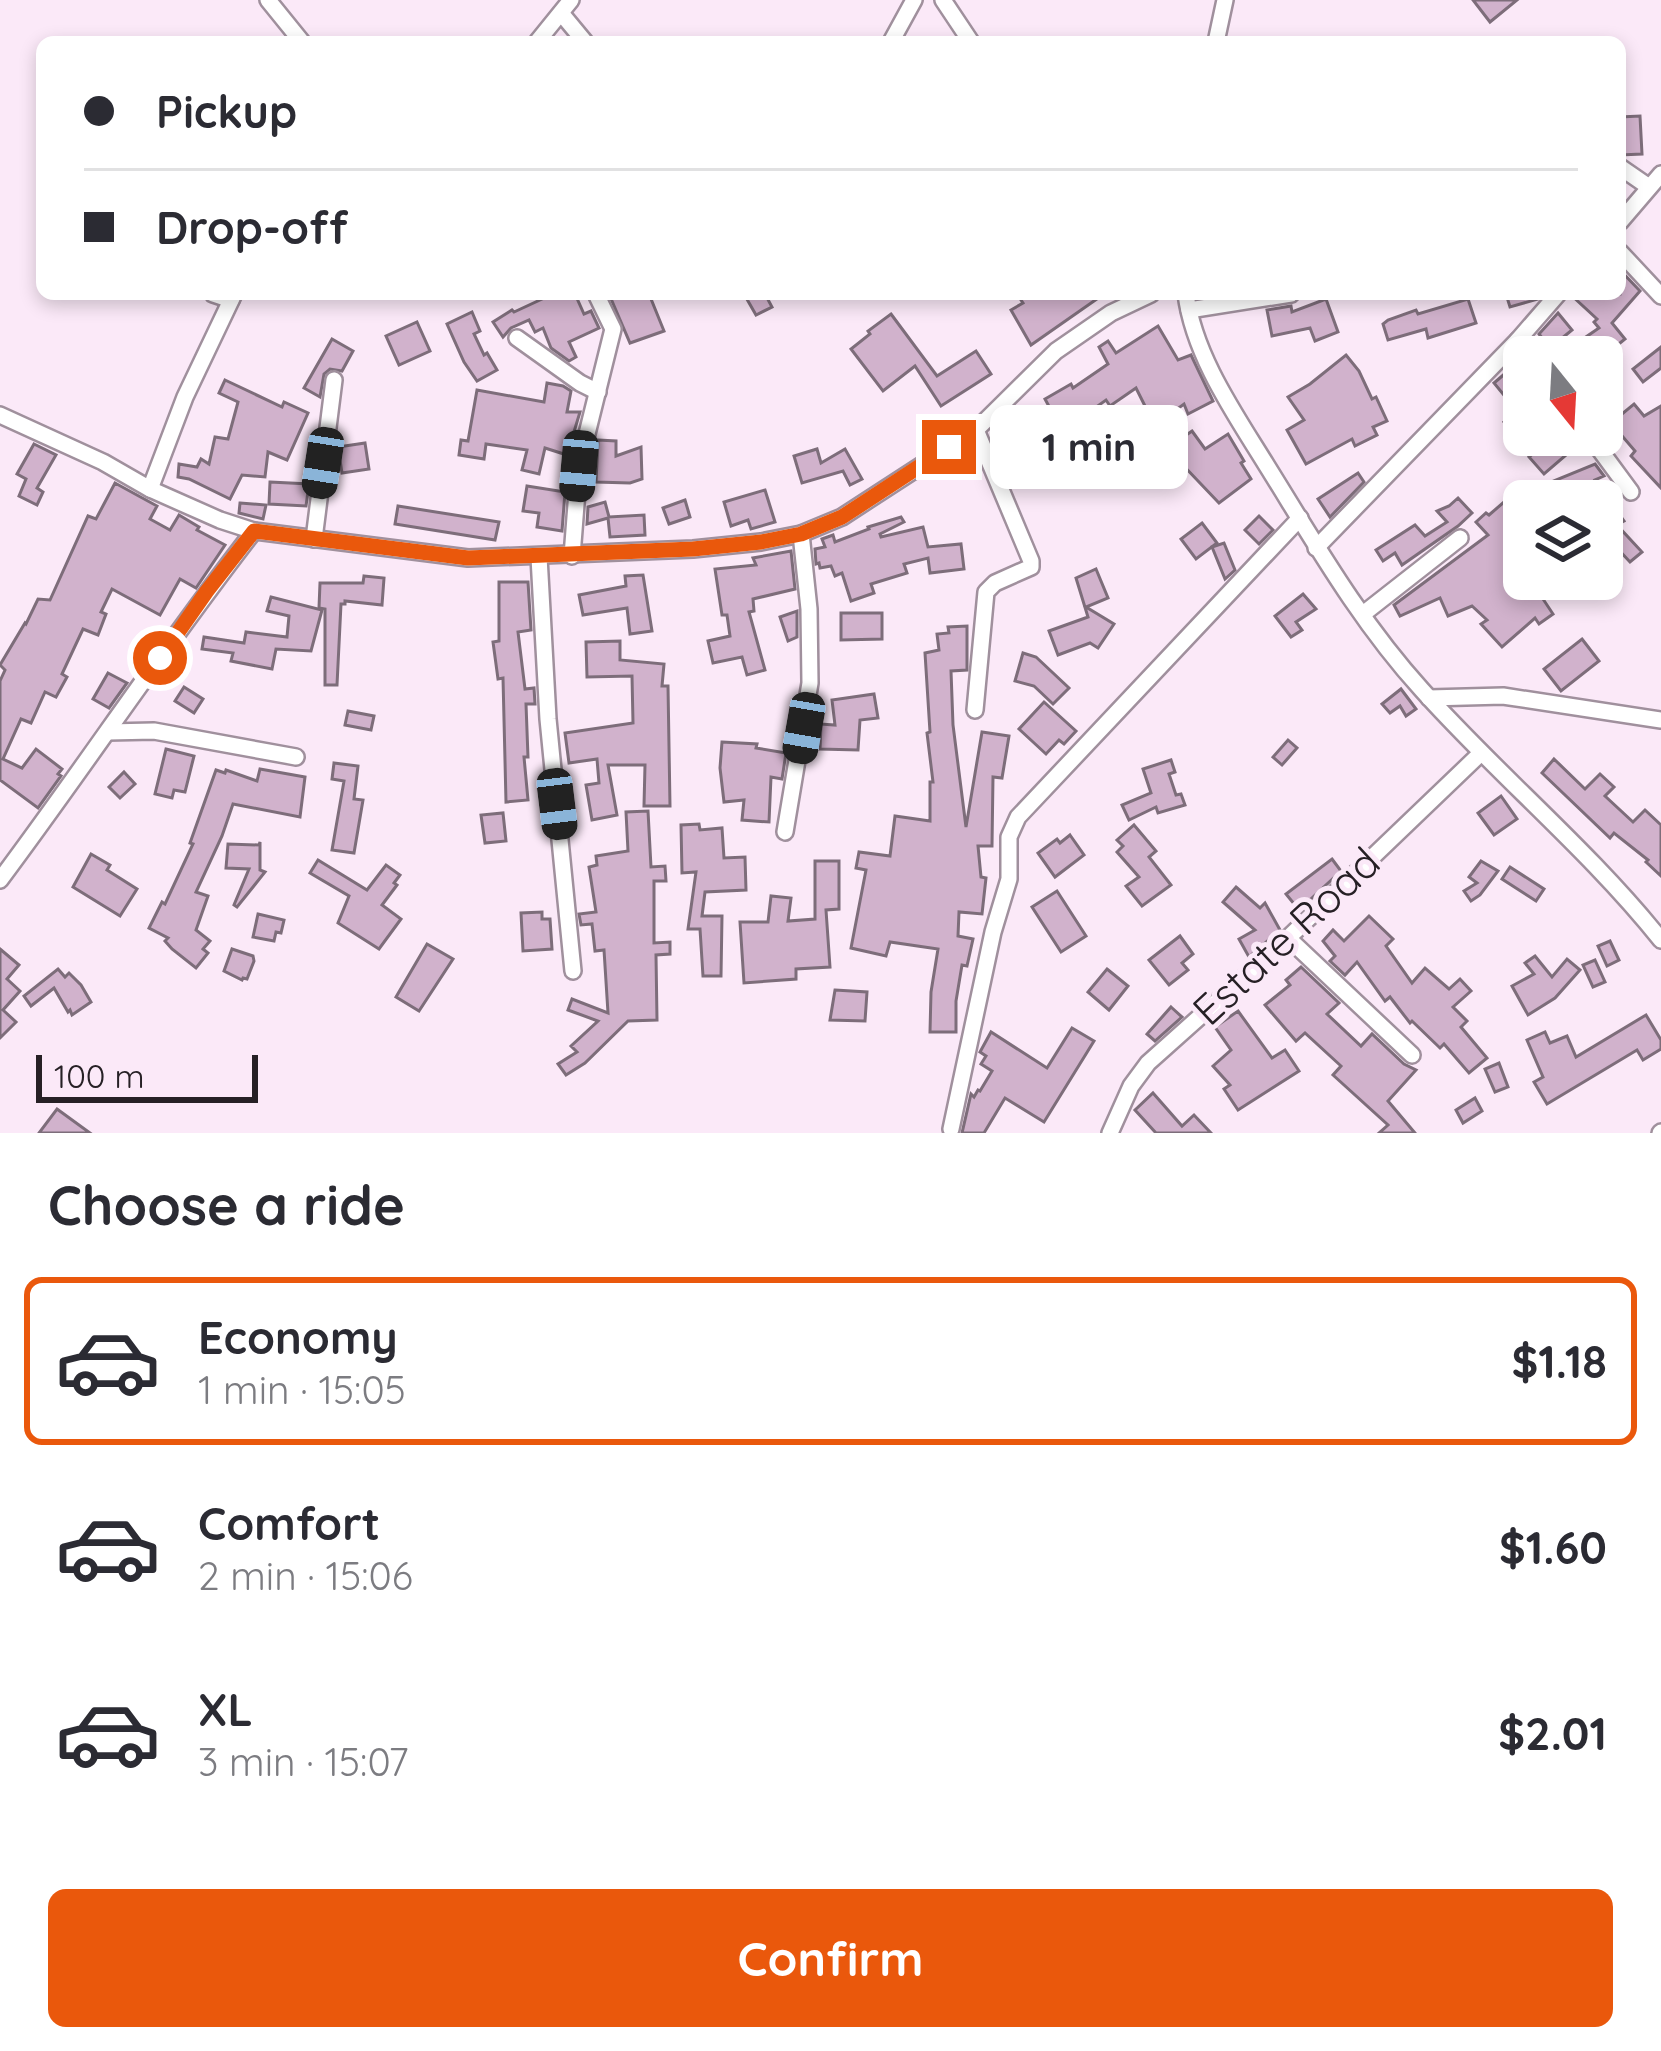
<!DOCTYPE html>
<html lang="en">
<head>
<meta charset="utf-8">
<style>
	:root { --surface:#fff; --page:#f7f7f7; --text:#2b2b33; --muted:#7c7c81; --line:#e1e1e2; --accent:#ea580c }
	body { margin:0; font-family:Quicksand,sans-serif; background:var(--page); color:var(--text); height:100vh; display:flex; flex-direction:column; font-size:45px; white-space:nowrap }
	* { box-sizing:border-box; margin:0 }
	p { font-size:39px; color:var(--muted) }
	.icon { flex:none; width:66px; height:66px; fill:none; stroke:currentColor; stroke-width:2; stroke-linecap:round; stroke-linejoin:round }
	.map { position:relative; height:1133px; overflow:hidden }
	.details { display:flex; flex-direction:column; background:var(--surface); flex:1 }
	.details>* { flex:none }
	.banner { position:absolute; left:36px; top:36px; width:1590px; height:264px; border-radius:18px; box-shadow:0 6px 18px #0003; display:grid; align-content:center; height:264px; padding:0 48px; background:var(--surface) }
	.needle { width:78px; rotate:162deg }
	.controls { position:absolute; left:1503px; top:336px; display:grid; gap:24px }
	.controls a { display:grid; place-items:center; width:120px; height:120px; border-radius:18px; background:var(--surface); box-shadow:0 6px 18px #0003; font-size:60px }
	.scale { position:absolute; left:36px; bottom:30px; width:222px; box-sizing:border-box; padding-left:12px; border:6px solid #262025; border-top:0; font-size:33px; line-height:42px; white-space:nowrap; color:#262025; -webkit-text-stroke:9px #fbe9f8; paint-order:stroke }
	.end { position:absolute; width:54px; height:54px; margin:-27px; border:15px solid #ea580c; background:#fff; box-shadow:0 0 0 6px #fff }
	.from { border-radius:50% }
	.bubble { position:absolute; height:84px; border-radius:18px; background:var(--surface); box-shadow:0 6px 18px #0003; font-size:39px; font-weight:700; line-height:84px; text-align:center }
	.car { position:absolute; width:36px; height:72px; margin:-36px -18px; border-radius:15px; box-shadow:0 0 9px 3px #0007; background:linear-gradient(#222 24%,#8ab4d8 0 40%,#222 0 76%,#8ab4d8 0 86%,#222 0) }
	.banner b { display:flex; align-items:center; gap:42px; height:114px; font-size:45px }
	.banner b+b { border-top:3px solid var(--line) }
	.banner i { width:30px; height:30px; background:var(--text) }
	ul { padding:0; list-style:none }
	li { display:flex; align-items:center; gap:36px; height:168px; margin:0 24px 18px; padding:0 24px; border:6px solid transparent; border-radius:18px }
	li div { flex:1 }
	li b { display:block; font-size:45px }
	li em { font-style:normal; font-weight:700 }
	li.current { border-color:var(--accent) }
	li>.icon { width:108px; height:108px; stroke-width:1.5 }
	h2 { padding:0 48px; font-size:54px; line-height:144px }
	.primary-button { display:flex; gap:24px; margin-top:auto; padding:24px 48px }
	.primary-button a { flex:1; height:138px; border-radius:18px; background:var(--accent); color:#fff; font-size:48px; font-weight:700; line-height:138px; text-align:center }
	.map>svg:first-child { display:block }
	.building { fill:#d1b2cc; stroke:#7d6d7a; stroke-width:3 }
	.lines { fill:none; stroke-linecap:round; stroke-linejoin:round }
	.minor-casing { stroke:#a0909d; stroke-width:20 }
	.minor { stroke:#fff; stroke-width:15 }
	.route { stroke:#ea580c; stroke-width:15 }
	.labels { text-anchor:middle; stroke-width:10; stroke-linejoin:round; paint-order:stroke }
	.street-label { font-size:42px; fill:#262025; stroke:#fbe9f8 }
</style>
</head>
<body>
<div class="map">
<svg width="1661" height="1133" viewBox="0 0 1661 1133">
	<rect width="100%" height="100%" fill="#fbe9f8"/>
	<g class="building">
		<polygon points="1473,0 1517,0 1490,22"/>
		<polygon points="1640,116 1642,154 1620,155 1620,117"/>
		<polygon points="1620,270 1640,291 1612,323 1625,339 1610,351 1615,357 1595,357 1583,339 1599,328 1594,322 1597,319 1570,294 1620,294"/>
		<polygon points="553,294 575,294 584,314 591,311 599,328 569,342 576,357 569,361 551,348 543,328 535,332 529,320 511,328 503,337 493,322 512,310 514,312"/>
		<polygon points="609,294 649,294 664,331 630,343"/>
		<polygon points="744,294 765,294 772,307 756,315"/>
		<polygon points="1017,294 1104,294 1031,345 1011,310 1023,303"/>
		<polygon points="1506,294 1542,294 1538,299 1510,307"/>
		<polygon points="1326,299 1338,332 1315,341 1310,328 1272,336 1267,310 1291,306 1292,312"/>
		<polygon points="1468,299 1476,323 1428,338 1426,329 1388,340 1383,324 1388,320 1416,310 1418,314"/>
		<polygon points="472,312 480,331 474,334 484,355 487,353 497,370 477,381 464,362 447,324"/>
		<polygon points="1558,313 1572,330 1550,348 1539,334"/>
		<polygon points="891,314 937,376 976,351 991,374 941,406 915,366 883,391 851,349 870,334 868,331"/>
		<polygon points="417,322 430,351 399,365 386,336"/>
		<polygon points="1158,326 1178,360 1191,355 1213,401 1188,414 1184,404 1151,428 1169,455 1160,462 1140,432 1123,441 1118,431 1149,414 1136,388 1110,406 1106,400 1085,415 1089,424 1079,428 1089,458 1060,470 1054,456 1071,447 1045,399 1071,384 1073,388 1108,364 1099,347 1108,341 1116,353"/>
		<polygon points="332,339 353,351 342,371 330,369 324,374 320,397 304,388"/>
		<polygon points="1661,347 1661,368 1643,382 1633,369"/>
		<polygon points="1346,355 1359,371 1372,399 1376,397 1387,421 1373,427 1377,435 1355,446 1352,439 1306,464 1287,430 1304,420 1288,397 1310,384"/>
		<polygon points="1508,371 1518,383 1524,378 1524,430 1516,437 1504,422 1517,411 1494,383"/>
		<polygon points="225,380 282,407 284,402 308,413 287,460 268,452 265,477 242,475 230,499 189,479 178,477 179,464 197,467 201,459 209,464 215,437 228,439 238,402 219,393"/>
		<polygon points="547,383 563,386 571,391 567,412 580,412 567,455 545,448 539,474 522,470 527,450 486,444 484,459 459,455 461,440 468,441 477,390 544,402"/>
		<polygon points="1634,404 1644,416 1661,406 1661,488 1631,456 1635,451 1611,423"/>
		<polygon points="1192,431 1205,449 1228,434 1244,461 1241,463 1251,479 1219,503 1180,462 1176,464 1166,449"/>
		<polygon points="1554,435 1577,435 1580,443 1544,474 1529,457"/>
		<polygon points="598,440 616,441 616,456 641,447 642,479 630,483 596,482"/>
		<polygon points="365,443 369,469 342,473 338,447"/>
		<polygon points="34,444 56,455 37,488 43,492 37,505 19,496 26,479 17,474"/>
		<polygon points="817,449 821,463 845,449 862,479 850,485 843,471 802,483 794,456"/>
		<polygon points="1595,464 1604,476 1595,480 1624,521 1617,525 1642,552 1630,562 1602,532 1602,501 1569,501 1558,490 1544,501 1524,501 1524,579 1571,579 1543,599 1553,614 1539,624 1535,618 1502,647 1481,624 1487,620 1472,606 1448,616 1440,598 1400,616 1394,605 1488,535 1476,522 1486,513 1489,515 1511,496 1512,498"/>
		<polygon points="1358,473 1364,482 1330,517 1318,499"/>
		<polygon points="270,482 309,484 306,506 269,504"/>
		<polygon points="115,483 157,506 150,519 170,530 179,515 199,527 197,530 225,545 196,588 180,579 160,615 112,589 101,612 106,614 98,635 83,629 62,674 67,677 56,697 45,692 31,723 21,719 3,759 22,768 36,749 62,769 58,774 61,776 38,808 0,780 0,681 5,670 0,665 25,623 26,624 38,599 50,600 88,516 96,519"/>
		<polygon points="527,486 565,492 562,531 537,527 539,513 523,511"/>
		<polygon points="765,490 775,522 751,529 748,520 731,526 724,502"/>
		<polygon points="1458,498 1472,513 1458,526 1402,565 1395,553 1383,561 1376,550 1415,525 1425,536 1447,522 1437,511 1449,506"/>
		<polygon points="685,500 690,517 669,524 663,508"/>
		<polygon points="605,502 609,517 644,515 645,535 610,537 608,518 587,524 588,507"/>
		<polygon points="240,503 266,505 263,519 239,513"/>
		<polygon points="398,506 499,522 495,540 395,524"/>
		<polygon points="1259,516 1273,530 1259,544 1245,530"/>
		<polygon points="901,517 904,522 880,534 881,537 923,527 928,547 961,544 964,569 930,573 928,558 904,564 907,573 871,584 874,593 851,601 842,573 835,576 831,566 820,568 819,563 816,564 815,549 825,547 822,539 833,535 835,542 869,529 868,527"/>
		<polygon points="1202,523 1217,543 1196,559 1181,539"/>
		<polygon points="1224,543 1235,570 1225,579 1212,547"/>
		<polygon points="791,551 795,589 753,599 754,611 749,612 765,670 747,675 742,657 713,663 708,641 730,636 727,615 722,615 715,569 756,565 753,558"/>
		<polygon points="1096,569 1108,598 1086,607 1114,624 1098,648 1090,643 1058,655 1049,631 1088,617 1076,578"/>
		<polygon points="643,575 652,631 630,634 627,608 583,615 579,595 626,586 625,576"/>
		<polygon points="364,576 384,578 382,605 345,601 345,604 341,604 337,685 325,685 325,609 319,608 320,583 363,583"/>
		<polygon points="499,582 528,582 531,630 518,632 525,689 534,688 535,704 526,704 528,757 524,757 528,800 506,802 503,678 498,679 493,642 499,641"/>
		<polygon points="1303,594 1316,609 1296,622 1302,630 1291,637 1275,616"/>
		<polygon points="271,597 322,610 311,651 276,649 272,669 231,661 233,653 202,649 204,637 244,643 246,632 287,637 289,616 267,611"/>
		<polygon points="797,611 797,637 788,641 780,617"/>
		<polygon points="841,613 882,613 882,639 841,640"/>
		<polygon points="967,626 967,670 951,671 953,725 966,827 982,732 1009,736 1002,778 993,777 992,846 978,846 981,877 986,878 982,914 959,912 958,936 973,939 967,966 962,965 956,1001 956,1032 930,1032 931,992 938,949 890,942 886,956 851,948 866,870 856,868 859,852 890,856 895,816 930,821 930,782 933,782 927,733 930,732 925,653 939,650 937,634 949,633 948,627"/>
		<polygon points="1582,639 1599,661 1561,691 1544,669"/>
		<polygon points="620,641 620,660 664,664 662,686 668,686 670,806 644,806 645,765 608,765 617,815 592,820 586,785 599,783 597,759 569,763 565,733 633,723 632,676 587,677 586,642"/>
		<polygon points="1023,653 1036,657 1069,688 1053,704 1034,686 1015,681"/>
		<polygon points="108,673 127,683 109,708 93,699"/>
		<polygon points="184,687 203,699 194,713 175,701"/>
		<polygon points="1401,689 1416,709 1406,716 1400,706 1390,713 1382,704"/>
		<polygon points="874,694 878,718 860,720 858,750 820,749 821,724 835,725 832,700"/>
		<polygon points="1044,702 1076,731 1064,744 1059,740 1046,754 1019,729"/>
		<polygon points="348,711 374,716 371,730 345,725"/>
		<polygon points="1288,740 1297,748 1282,765 1273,757"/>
		<polygon points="722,742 757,744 756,748 786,753 782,779 771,777 769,822 742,820 744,800 724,802 720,768"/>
		<polygon points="166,749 194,756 185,792 174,790 172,798 155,794"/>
		<polygon points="1554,759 1585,789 1600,774 1614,787 1605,796 1633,822 1645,810 1661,825 1661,876 1646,862 1648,860 1614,833 1610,838 1542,773"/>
		<polygon points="1171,760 1175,772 1169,774 1176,795 1181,794 1185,805 1158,813 1156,807 1129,820 1122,805 1151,793 1143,769"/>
		<polygon points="334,763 358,766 354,799 363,800 354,853 332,850 344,781 332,779"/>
		<polygon points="260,769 305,777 300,817 233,804 222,836 196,892 208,896 196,930 210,941 203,949 208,953 196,968 172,949 165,941 168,938 149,928 162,902 165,904 193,844 190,843 216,770 225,773 226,770 257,781"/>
		<polygon points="124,772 135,784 120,798 109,787"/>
		<polygon points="1501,796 1517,819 1494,835 1478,813"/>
		<polygon points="648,811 651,867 665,866 666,881 654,881 654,943 670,942 670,954 656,955 657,1020 628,1021 585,1063 566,1075 558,1064 577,1052 571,1046 598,1021 568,1010 572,999 608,1013 604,950 595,951 592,924 581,925 579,914 596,912 589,867 597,865 596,856 628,851 626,812"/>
		<polygon points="503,813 506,841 485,843 481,815"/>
		<polygon points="699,824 700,830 722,828 724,858 745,857 746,890 705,892 702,916 722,916 721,976 703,976 700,929 688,929 696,872 682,873 681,825"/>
		<polygon points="1134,825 1156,851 1149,857 1171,885 1142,906 1126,886 1139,877 1117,852 1123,846 1117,840"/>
		<polygon points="1070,835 1084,855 1055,877 1038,853 1057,839 1060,843"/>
		<polygon points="260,842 260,870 265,872 237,907 234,905 249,869 226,868 228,844 259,845"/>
		<polygon points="91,854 110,865 107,870 137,889 120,916 73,887"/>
		<polygon points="1332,859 1341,871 1299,910 1286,894"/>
		<polygon points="318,860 367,890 386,865 400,875 394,883 397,885 382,905 401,919 379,949 338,923 349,896 310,873"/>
		<polygon points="815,861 839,861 839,909 826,910 830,967 796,969 796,979 744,983 740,922 768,922 771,896 791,898 788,921 815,919"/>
		<polygon points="1481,861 1498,871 1480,895 1471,901 1464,891 1477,883 1469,877"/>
		<polygon points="1510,867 1544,889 1536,901 1502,879"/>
		<polygon points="1236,887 1260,908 1265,903 1280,930 1249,957 1239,939 1255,930 1223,902"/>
		<polygon points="1057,891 1086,936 1061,952 1032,907"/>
		<polygon points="542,912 542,919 550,919 552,949 523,951 521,913"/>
		<polygon points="258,914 284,920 281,933 276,932 274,941 253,937"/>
		<polygon points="1369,916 1393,939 1386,946 1412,983 1425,968 1449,989 1460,979 1471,991 1453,1007 1467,1021 1461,1027 1487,1058 1469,1073 1444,1044 1440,1048 1412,1021 1410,1023 1390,997 1385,1001 1357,962 1345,975 1330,961 1335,956 1323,941 1333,930 1344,941"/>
		<polygon points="1180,936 1193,954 1182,963 1188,970 1169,985 1149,960"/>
		<polygon points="1610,941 1619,960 1607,966 1598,946"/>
		<polygon points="427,944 453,959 419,1011 396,997"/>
		<polygon points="0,949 19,965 7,979 20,991 3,1010 16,1022 0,1038"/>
		<polygon points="232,949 253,956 254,961 247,979 243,978 242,980 224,971"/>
		<polygon points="1535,956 1552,977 1567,959 1580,970 1555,998 1528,1015 1512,986 1534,974 1525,963"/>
		<polygon points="1595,960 1605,982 1593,987 1583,965"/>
		<polygon points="1301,967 1339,1003 1327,1014 1361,1046 1372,1034 1404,1064 1416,1070 1388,1101 1415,1133 1379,1133 1388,1125 1333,1075 1341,1066 1305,1033 1296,1041 1265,1005 1290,985 1286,980"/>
		<polygon points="58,969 65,977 69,973 81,985 91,1002 72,1015 70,1010 68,1012 54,988 31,1006 24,996"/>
		<polygon points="1107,969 1128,986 1109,1010 1088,992"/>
		<polygon points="835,990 867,992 865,1021 830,1020"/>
		<polygon points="1171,1007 1182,1017 1155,1041 1147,1034"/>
		<polygon points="1238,1011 1272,1058 1285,1050 1299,1071 1238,1110 1224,1089 1230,1085 1213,1066 1231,1050 1215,1027"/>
		<polygon points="1646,1015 1661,1040 1661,1049 1643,1060 1637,1050 1547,1104 1534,1082 1543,1077 1527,1040 1545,1032 1550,1043 1567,1036 1576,1057"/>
		<polygon points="1072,1028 1094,1041 1044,1122 1005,1098 984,1133 962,1133 971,1094 974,1097 978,1090 980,1091 992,1071 981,1064 986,1056 980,1052 991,1032 1047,1068"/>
		<polygon points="1499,1063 1508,1087 1495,1092 1485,1069"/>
		<polygon points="1153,1093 1182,1126 1194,1115 1211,1133 1156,1133 1135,1110"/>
		<polygon points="1475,1098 1482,1111 1463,1123 1456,1110"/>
		<polygon points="57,1109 90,1133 39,1133"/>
	</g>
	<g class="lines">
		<defs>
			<g id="minor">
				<polyline points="268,0 302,42"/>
				<polyline points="943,0 971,42"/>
				<polyline points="561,13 585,42"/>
				<polyline points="537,42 571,0"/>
				<polyline points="891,42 914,0"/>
				<polyline points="1216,42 1225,0"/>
				<polyline points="1620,167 1649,187"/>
				<polyline points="1620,222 1661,174"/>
				<polyline points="1620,252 1661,296"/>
				<polyline points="213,294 231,300"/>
				<path d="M1186 294C1194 356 1235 414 1267 466 1315 543 1360 622 1422 690 1499 776 1589 850 1661 940"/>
				<polyline points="1189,310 1291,294"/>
				<polyline points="517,338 580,383 598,392"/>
				<polyline points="1518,340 1531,357"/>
				<polyline points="0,415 103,462 150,489 220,520 254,531 468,558 693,549 761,542 801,534 842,517 976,430 1056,351 1111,313 1151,294"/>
				<polyline points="1589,435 1631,492"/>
				<polyline points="150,489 185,397 234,294"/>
				<polyline points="314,539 334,380"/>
				<polyline points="1316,548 1518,340 1558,294"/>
				<polyline points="572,556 579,466 613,329 596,294"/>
				<polyline points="539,557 548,719 573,971"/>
				<polyline points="1363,614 1460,538"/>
				<polyline points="1429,698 1503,696 1661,720"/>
				<polyline points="975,710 986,592 995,583 1031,567 1031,561 976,430"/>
				<polyline points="108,732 154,731 296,757"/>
				<polyline points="785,832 810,683 809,609 801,534"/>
				<path d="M0 880C86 765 165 645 254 531"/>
				<polyline points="1288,938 1412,1055"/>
				<polyline points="951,1129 993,932 1009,879 1009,837 1018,817 1300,518"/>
				<polyline points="1110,1133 1131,1086 1148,1063 1288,938 1481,753"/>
				<polyline points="1660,1133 1661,1132"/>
			</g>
		</defs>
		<use href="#minor" class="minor-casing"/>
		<use href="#minor" class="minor"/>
	</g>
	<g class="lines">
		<polyline class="route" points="160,658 207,591 254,531 468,558 693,549 761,542 801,534 842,517 949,447"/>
	</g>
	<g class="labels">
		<g class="street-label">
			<text transform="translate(1286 936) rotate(-43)" y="15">Estate Road</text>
		</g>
	</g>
</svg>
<div class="controls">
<a><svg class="needle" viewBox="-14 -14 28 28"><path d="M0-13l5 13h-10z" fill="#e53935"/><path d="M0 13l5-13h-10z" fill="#7c7c81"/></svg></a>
<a><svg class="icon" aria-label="layers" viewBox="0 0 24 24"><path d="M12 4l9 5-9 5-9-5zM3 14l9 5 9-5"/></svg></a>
</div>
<div class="scale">100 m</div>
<i class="end from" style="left:160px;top:658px"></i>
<i class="end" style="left:949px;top:447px"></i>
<div class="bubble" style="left:990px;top:405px;width:198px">1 min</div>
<i class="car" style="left:323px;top:463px;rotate:189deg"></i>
<i class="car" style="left:579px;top:466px;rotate:185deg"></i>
<i class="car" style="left:804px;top:728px;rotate:190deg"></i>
<i class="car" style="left:557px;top:804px;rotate:173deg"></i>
<div class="banner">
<b><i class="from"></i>Pickup</b>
<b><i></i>Drop-off</b>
</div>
</div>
<section class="details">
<h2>Choose a ride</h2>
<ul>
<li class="current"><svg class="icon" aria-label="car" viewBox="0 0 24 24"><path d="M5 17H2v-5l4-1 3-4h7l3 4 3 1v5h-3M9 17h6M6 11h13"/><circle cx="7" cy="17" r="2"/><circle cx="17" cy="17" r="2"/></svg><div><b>Economy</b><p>1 min · 15:05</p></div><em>$1.18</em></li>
<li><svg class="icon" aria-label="car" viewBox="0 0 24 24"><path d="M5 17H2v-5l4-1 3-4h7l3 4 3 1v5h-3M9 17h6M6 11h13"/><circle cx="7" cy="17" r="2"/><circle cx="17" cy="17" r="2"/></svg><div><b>Comfort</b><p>2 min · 15:06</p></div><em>$1.60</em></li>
<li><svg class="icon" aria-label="car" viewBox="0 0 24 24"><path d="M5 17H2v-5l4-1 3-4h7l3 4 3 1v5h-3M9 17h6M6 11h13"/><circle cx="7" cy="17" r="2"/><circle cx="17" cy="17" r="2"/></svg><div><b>XL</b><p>3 min · 15:07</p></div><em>$2.01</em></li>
</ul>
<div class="primary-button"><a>Confirm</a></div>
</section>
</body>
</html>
